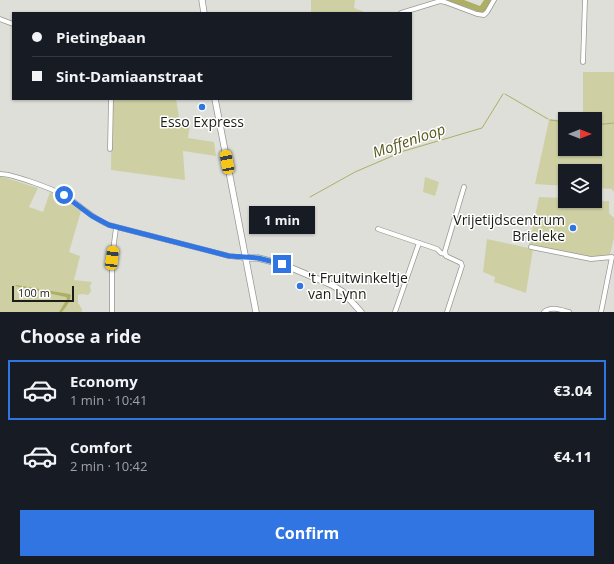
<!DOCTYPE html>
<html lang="en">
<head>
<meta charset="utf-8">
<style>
	:root { --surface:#171b24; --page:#20242c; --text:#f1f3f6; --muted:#9ea1a6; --line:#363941; --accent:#3175e3 }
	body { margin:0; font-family:"Open Sans",sans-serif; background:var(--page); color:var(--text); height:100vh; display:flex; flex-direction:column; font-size:15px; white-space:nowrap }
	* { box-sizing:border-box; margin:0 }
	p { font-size:13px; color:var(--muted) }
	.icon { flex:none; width:22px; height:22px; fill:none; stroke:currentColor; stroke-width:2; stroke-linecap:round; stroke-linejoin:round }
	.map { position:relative; height:312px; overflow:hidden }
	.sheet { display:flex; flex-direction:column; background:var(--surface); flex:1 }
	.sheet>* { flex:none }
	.top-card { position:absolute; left:12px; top:12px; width:400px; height:88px; border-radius:0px; box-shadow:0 1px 3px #0004; display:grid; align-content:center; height:88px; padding:0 20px; background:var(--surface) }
	.needle { width:26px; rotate:90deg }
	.tools { position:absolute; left:558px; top:112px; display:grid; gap:8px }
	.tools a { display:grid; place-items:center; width:44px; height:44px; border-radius:0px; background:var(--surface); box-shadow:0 1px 3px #0004; font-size:20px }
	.scale { position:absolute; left:12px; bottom:10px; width:62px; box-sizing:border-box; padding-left:4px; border:2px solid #1c1c1a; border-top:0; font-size:11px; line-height:14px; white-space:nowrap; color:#1c1c1a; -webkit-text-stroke:3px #fffffe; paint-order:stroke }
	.end { position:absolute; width:18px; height:18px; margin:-9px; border:5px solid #3175e3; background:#fff; box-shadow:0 0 0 2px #fff }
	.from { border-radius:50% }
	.bubble { position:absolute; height:28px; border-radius:0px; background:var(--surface); box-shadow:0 1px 3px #0004; font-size:13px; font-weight:700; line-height:28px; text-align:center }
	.car { position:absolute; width:12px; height:24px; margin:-12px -6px; border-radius:5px; box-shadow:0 0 3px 1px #0007; background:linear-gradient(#f5c518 24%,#345 0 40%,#f5c518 0 76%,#345 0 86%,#f5c518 0) }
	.top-card b { display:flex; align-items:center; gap:14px; height:38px; font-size:15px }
	.top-card b+b { border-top:1px solid var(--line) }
	.top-card i { width:10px; height:10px; background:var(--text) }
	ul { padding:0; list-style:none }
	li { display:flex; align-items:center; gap:12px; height:60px; margin:0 8px 6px; padding:0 12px; border:2px solid transparent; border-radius:0px }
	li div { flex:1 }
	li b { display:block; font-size:15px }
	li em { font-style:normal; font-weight:700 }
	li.current { border-color:var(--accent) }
	li>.icon { width:36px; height:36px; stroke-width:1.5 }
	h2 { padding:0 20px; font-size:18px; line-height:48px }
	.button { display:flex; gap:8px; margin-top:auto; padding:8px 20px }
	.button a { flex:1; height:46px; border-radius:0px; background:var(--accent); color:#fff; font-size:16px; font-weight:700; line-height:46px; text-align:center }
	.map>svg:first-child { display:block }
	.green { fill:#ced0a4 }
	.water { fill:#adaf64 }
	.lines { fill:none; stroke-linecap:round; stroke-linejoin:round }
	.stream { stroke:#adaf64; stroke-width:1 }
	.street-casing { stroke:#989993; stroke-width:5.5 }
	.secondary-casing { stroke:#989993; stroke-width:7 }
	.street { stroke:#fff; stroke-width:4 }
	.secondary { stroke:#fff; stroke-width:5.5 }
	.route { stroke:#3175e3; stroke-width:5 }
	.poi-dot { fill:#3175e3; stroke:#fffffe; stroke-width:1.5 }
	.labels { text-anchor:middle; stroke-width:3; stroke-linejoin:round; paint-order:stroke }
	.poi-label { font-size:14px; fill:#1c1c1a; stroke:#fffffe }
	.water-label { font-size:15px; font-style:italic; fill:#595922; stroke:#fffffe }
</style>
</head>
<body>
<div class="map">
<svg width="614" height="312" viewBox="0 0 614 312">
	<rect width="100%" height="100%" fill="#dedfd9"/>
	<g class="green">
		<polygon points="311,0 355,0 354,7 356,9 363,11 364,13 311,13"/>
		<polygon points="583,72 614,72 614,190 613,192 612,189 595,188 595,171 565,171 565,186 535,184 549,120 551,119 565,121 565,149 595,149 595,119 583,119"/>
		<polygon points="112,99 176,99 180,123 190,125 188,138 214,142 216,156 183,151 185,180 111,170"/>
		<polygon points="0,176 38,188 29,207 43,212 50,192 63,197 81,211 69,252 80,256 74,280 92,282 90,286 91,291 88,295 82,294 78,295 78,303 82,309 82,312 0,312"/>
		<polygon points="425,177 439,182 435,196 423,192"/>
		<polygon points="539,197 565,198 565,201 609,201 609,213 614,218 614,238 610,254 608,256 589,258 529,244"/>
		<polygon points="487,239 533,249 526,293 494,282 495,277 483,272"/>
	</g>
	<g class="water">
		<polygon points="446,0 464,0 480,6 484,0 491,0 486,10 482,13"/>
		<path d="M16 285 69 294 71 295C70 302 66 307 62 312H59L67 299 66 297 15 286Z"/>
	</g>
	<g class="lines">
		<g class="stream">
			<polyline points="505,94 548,119"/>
			<polyline points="550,120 565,122"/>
			<polyline points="595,125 614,123"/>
			<polyline points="310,197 355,172 404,151 482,128 503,94"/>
		</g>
		<defs>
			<g id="street">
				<polyline points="401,13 440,1 445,2 477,14 484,15 487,12 494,0"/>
				<polyline points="0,19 13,24"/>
				<polyline points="583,62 585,0"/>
				<polyline points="110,149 111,99"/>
				<path d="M0 174C13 174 60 191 70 199 83 208 94 219 109 225L229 256 246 258"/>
				<polyline points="378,229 437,249 441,253 445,254"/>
				<polyline points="531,247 591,259 612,257 601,312"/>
				<polyline points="112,312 112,258 116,228"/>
				<polyline points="395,312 419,243"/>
				<polyline points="447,312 462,266 461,263 446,256 445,251 464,187"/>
				<path d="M544 312C551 306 561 310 569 312"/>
			</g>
			<g id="secondary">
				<polyline points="202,0 204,13"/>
				<polyline points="215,99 256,312"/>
				<polyline points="246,258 258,258 282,264 332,285 343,292 361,312"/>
			</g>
		</defs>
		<use href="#street" class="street-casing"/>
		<use href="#secondary" class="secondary-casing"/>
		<use href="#street" class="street"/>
		<use href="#secondary" class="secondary"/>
	</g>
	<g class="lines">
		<polyline class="route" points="64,195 92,216 109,225 229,256 258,258 282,264"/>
	</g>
	<g class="poi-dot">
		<circle cx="202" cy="107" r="4"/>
		<circle cx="573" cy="228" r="4"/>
		<circle cx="300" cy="286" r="4"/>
	</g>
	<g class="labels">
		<g class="poi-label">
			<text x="202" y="127">Esso Express</text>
			<text x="565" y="225" text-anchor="end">Vrijetijdscentrum<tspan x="565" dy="16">Brieleke</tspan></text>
			<text x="308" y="283" text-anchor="start">'t Fruitwinkeltje<tspan x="308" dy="16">van Lynn</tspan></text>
		</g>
		<g class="water-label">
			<text transform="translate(409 141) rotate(-19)" y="5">Moffenloop</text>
		</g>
	</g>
</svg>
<div class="tools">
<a><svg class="needle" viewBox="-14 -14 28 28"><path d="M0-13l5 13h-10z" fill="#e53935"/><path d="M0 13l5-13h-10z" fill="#9ea1a6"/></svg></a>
<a><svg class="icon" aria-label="layers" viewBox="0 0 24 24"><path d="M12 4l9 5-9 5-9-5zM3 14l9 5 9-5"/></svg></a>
</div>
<div class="scale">100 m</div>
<i class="end from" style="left:64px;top:195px"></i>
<i class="end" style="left:282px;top:264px"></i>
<div class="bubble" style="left:249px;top:206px;width:66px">1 min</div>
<i class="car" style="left:227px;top:162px;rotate:349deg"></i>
<i class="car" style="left:112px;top:258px;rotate:7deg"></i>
<div class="top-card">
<b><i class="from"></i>Pietingbaan</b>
<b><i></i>Sint-Damiaanstraat</b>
</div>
</div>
<section class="sheet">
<h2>Choose a ride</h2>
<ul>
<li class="current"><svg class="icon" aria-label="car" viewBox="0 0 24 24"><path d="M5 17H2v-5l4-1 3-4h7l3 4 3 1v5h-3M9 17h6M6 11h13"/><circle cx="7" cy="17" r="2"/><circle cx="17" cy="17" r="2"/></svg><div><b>Economy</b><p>1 min · 10:41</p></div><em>€3.04</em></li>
<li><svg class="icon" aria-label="car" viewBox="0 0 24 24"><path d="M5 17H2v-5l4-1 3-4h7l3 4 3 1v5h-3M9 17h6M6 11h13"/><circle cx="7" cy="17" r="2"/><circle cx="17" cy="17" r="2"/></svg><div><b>Comfort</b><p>2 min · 10:42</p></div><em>€4.11</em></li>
</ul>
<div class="button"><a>Confirm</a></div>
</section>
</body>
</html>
